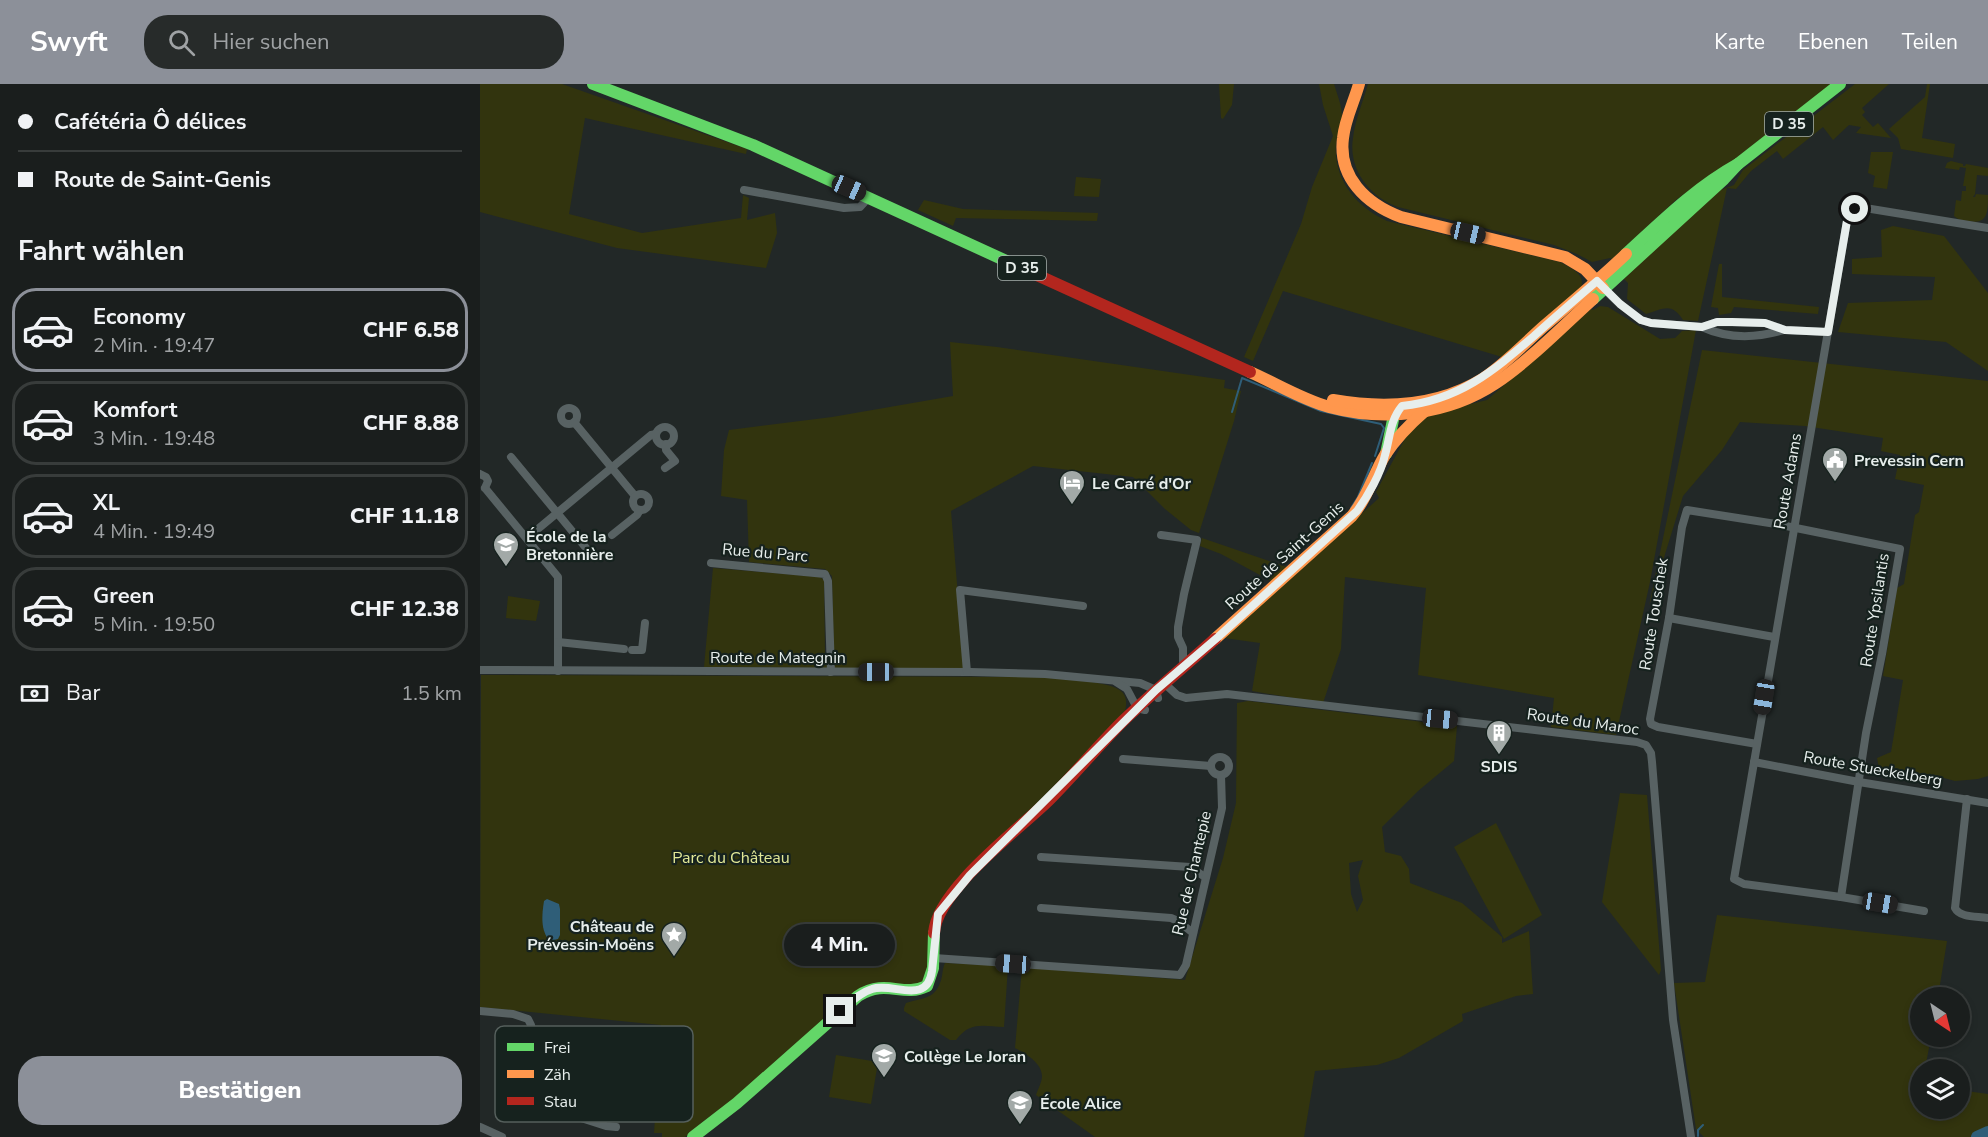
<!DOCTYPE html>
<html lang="de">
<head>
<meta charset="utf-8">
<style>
	:root { --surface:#1a1e1d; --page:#272b2a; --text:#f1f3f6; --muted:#9fa2a4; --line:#383c3b; --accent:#8c9099 }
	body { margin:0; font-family:"Nunito Sans",sans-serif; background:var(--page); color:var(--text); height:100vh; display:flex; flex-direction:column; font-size:22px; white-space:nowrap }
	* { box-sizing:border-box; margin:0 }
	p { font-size:20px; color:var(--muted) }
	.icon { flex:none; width:33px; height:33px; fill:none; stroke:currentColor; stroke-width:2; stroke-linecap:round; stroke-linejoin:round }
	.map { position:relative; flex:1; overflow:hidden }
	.drawer { display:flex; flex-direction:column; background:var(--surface); width:480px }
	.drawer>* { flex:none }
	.top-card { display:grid; align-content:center; height:132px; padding:0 18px; background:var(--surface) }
	.needle { width:39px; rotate:145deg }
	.buttons { position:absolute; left:1430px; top:903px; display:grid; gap:12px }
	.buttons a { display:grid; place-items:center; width:60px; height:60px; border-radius:50%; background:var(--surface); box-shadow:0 3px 9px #0003,0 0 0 2px var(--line); font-size:30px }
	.end { position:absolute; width:27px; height:27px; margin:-14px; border:8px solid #e7eeec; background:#111; box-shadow:0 0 0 3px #111 }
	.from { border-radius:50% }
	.bubble { position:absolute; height:42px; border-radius:21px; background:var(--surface); box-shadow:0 3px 9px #0003,0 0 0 2px var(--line); font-size:20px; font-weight:800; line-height:42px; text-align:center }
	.car { position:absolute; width:18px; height:36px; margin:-18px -9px; border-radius:8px; box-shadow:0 0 4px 2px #0007; background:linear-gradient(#222 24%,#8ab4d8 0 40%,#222 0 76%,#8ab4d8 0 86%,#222 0) }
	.top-card b { display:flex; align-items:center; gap:21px; height:57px; font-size:22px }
	.top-card b+b { border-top:2px solid var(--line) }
	.top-card i { width:15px; height:15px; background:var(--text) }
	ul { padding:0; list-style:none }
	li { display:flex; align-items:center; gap:18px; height:84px; margin:0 12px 9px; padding:0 6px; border:3px solid var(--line); border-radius:24px }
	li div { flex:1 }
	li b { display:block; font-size:22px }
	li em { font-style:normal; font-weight:800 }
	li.active { border-color:var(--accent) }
	li>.icon { width:54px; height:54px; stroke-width:1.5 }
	h2 { padding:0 18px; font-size:27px; line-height:72px }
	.pay { display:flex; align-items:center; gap:15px; height:66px; padding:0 18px; font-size:22px }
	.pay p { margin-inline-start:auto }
	.primary-button { display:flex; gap:12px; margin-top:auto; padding:12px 18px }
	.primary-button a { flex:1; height:69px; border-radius:24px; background:var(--accent); color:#fff; font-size:24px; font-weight:800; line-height:69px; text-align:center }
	header { display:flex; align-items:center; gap:36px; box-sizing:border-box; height:84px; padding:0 30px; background:var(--accent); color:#fff }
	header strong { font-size:28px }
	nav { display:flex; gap:33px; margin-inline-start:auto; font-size:21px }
	.search { width:420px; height:54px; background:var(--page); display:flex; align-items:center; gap:15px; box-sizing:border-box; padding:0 21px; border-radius:24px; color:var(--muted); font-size:22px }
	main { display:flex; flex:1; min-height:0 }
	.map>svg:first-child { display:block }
	.green { fill:#32340e; fill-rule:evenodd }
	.water { fill:#2f5e78 }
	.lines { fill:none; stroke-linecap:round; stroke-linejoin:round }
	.stream { stroke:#2f5e78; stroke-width:2 }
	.river { stroke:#2f5e78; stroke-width:12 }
	.street { stroke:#586263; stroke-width:8 }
	.fast { stroke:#63d668; stroke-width:12 }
	.slow { stroke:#ff974d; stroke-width:12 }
	.jam { stroke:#b3261e; stroke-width:12 }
	.route { stroke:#e7eeec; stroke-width:8 }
	.labels { text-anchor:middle; stroke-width:4.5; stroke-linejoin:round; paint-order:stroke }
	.shield { fill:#16221e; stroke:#a8b1ae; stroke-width:1.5 }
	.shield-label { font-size:15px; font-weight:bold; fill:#e7eeec }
	.poi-label { font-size:16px; font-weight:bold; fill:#e7eeec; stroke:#16221e; text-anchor:start }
	.street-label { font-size:16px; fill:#e7eeec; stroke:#16221e }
	.park-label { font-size:16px; fill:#e2e897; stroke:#16221e }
	.key { fill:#16221e; stroke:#555f5c; stroke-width:1.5 }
	.key-label { font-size:16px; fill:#e7eeec }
</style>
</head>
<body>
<header>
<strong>Swyft</strong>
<div class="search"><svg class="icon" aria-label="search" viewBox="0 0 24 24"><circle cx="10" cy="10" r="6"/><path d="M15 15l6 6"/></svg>Hier suchen</div>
<nav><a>Karte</a><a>Ebenen</a><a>Teilen</a></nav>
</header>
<main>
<section class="drawer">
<div class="top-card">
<b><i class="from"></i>Cafétéria Ô délices</b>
<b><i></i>Route de Saint-Genis</b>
</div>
<h2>Fahrt wählen</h2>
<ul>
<li class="active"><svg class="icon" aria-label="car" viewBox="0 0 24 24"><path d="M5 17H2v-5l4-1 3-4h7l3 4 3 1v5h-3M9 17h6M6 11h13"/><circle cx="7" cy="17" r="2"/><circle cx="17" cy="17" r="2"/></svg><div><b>Economy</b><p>2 Min. · 19:47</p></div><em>CHF 6.58</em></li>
<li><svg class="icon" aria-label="car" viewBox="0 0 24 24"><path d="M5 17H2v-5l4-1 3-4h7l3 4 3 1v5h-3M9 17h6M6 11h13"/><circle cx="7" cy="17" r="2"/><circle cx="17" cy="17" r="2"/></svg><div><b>Komfort</b><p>3 Min. · 19:48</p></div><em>CHF 8.88</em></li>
<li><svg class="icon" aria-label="car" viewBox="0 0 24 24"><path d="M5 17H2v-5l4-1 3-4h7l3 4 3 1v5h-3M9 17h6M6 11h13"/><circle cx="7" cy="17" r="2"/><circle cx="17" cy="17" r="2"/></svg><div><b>XL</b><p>4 Min. · 19:49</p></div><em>CHF 11.18</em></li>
<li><svg class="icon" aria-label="car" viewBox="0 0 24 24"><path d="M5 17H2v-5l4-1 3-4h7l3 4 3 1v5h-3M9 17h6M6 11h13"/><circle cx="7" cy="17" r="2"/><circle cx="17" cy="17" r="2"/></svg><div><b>Green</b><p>5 Min. · 19:50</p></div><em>CHF 12.38</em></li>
</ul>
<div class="pay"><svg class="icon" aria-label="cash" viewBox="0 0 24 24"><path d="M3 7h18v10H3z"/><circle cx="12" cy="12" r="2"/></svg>Bar<p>1.5 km</p></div>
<div class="primary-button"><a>Bestätigen</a></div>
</section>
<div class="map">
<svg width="1508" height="1053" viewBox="0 0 1508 1053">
	<rect width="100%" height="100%" fill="#222827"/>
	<g class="green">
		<polygon points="0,0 82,0 267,65 266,70 105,34 89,130 162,149 261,134 263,111 269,114 267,136 295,129 297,149 286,184 137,164 0,128"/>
		<polygon points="739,0 754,0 752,21 743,35 741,34"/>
		<path d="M839 0H854C857 10 862 22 862 32 861 41 857 50 856 60 853 95 876 123 907 137L1080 178C1091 184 1106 190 1101 204L1022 273 803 207 773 277 764 273 821 140 832 103 853 52 843 21Z"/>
		<path d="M888 0H1352L1250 79 1197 115 1132 175 1130 174 1112 178 1097 170 1074 161 918 123C890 113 868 86 873 54 875 36 883 18 888 0Z"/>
		<path d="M1375 0H1409L1382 24 1385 28 1382 31 1393 43 1398 39 1411 54 1376 49 1381 43 1369 41 1353 56 1343 43 1303 75 1297 67 1271 87 1256 105 1247 104 1218 237 1203 236C1191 218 1184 225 1166 230L1147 215 1148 199 1144 195 1235 108 1254 101 1263 86Z"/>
		<polygon points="1447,0 1450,0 1442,54 1475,60 1473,74 1421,65 1418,54 1409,45 1445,13"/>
		<polygon points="1391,68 1413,68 1407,105 1393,103 1395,92 1388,89"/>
		<path d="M1471 77 1483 80V82H1485L1486 80 1508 84V92L1497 91 1495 110 1493 113H1495L1496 110 1508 111C1508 128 1508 141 1488 137 1482 136 1478 136 1474 132L1476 116 1481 117 1482 107H1486V102H1483L1486 84 1480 83 1479 86 1465 84 1467 79Z"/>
		<polygon points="596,93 621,95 619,113 594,112"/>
		<polygon points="444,116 483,125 618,129 617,137 476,134 473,142 438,126"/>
		<polygon points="1413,142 1464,152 1508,209 1508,287 1466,258 1358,248 1368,219 1452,216 1455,193 1372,190 1372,175 1402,173 1401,146"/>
		<polygon points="1239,180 1242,180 1242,213 1339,223 1338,230 1254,223 1251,229 1239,231 1238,224 1231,223"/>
		<polygon points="1120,222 1128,223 1180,255 1195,254 1202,247 1216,246 1170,498 1136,651 1071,643 1074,614 938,591 946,504 865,493 861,565 843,619 772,607 780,559 744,554 899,414 896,408 927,351 950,330 1007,316 1111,225 1113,226"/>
		<polygon points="470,258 517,263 745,296 744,304 761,307 754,337 719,449 711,446 685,425 653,393 553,382 471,427 484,585 224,583 233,484 340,493 344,496 345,574 354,574 352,492 345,485 269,478 267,416 241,412 244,366 249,346 352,333 473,312"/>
		<polygon points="1222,266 1508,297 1508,692 1498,695 1475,697 1453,691 1418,687 1400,689 1397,674 1411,668 1423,596 1403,592 1417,504 1424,500 1435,431 1439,428 1444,401 1415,395 1420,371 1401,367 1403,354 1325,342 1260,338 1242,366 1203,412 1169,522"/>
		<polygon points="722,454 807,483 791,497 741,470 720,462"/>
		<polygon points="28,512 60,517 56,537 26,534"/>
		<path d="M1 591 557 593C574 595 634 596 643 609 648 616 646 624 644 631L521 755 453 829 449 891 438 903 392 899 254 1016 225 1036 205 1053H182V1049H174L181 941 0 923Z"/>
		<path d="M768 617 977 642 974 677 938 707 902 743 905 768 921 772 929 785 930 799 982 819 1022 853V859L1049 847 1053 910 1036 912 982 930 983 937 919 974 897 981 835 987 824 1053H615L556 1011C558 1005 562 998 562 992 562 979 545 969 535 964L542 883 705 896 743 774 756 719 757 619ZM883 776 878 792 883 816 877 828 871 810 869 779Z"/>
		<polygon points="1140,709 1167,711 1181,886 1179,891 1122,818"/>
		<polygon points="1016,739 1062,831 1024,855 974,763"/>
		<polygon points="1237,831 1467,857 1458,913 1440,914 1440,952 1451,953 1445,985 1440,986 1440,1024 1479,1024 1479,1006 1508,1010 1508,1053 1224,1053 1216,1045 1194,899 1225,898"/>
		<path d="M465 879 528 882 524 943C503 942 490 937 476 956H470L424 927V924L426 919C440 914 454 916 460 899 463 892 462 885 465 879Z"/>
		<polygon points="356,971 398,978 391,1020 349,1013"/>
	</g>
	<path class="water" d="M67 815 79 820 80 825V851L78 855 70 857C60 847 62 830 64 817Z"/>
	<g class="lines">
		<g class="stream">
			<polyline points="752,328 762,294 841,327 901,340 904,344 895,372"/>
			<polyline points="871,424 878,413 892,379"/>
			<polyline points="1218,1052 1218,1046 1223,1041"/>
		</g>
		<polyline class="river" points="1497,1053 1508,1048"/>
		<g class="street">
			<polyline points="264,106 364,124 380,123 389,113"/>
			<polyline points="1125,206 1140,220 1161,236 1171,239 1222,243 1237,238 1285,239 1305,246 1348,248"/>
			<path d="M1222 243C1248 255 1277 254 1304 246"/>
			<circle cx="89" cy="332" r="8"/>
			<polyline points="94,338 155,412"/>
			<circle cx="185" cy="352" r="9"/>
			<polyline points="31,373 111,470"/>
			<polyline points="185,384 195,377 186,366 186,360"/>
			<polyline points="0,390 6,393 8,397 5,404"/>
			<polyline points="5,404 78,493 78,587"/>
			<circle cx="161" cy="418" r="8"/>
			<polyline points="132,451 157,431 160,426"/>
			<polyline points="681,451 717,456 704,510 698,543 698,553 703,564 703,577 706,581"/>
			<polyline points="47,454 171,351 176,350"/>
			<polyline points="231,479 345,490 348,497 351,588"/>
			<polyline points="1189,534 1294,553"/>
			<polyline points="78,558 144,565"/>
			<polyline points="152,566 162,566 165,539"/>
			<polyline points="0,586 491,588 565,590 660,599 676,606 678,614"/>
			<polyline points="487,588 480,506 603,522"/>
			<polyline points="636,598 647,605 657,624 665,626"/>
			<polyline points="684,599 697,611 706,614 747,610 764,612 1157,658 1166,661 1171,669 1172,678 1193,936 1211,1053"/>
			<polyline points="1277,660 1178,643 1171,640 1170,635 1189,534 1202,443 1207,426 1296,440 1420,465 1402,570 1386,649 1361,813"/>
			<circle cx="740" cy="682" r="9"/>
			<polyline points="643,675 731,682"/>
			<polyline points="1274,678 1379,698 1508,719"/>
			<path d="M1487 715 1475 824C1480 834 1497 832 1508 834"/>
			<polyline points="561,773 710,783 725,793"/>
			<polyline points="561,824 691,834 698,837 713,849"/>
			<polyline points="1444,827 1361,813 1264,800 1254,795 1368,131 1372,126 1379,123 1508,144"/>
			<polyline points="454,874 700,891 706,881 742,724 741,691"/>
			<polyline points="0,927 33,930 48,935 51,941 68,1022 73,1025 126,1042 136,1043"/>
			<polyline points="0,1043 22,1053"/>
		</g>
		<g class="fast">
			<polyline points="113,0 273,61 546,186"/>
			<path d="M1146 170C1182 137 1215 104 1258 80L1360 0"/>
			<polyline points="1113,215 1244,95 1258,80"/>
			<polyline points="906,370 914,331"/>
			<path d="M213 1053 257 1019 378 912C407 894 422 914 447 902L453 884 454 849"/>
		</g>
		<g class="slow">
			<path d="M879 0C874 18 865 35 863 54 858 93 886 120 921 133L1085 173 1105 185 1123 204"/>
			<path d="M770 288C795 299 823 316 849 323 905 338 968 331 1016 299 1049 277 1083 242 1113 215"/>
			<path d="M853 316C905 325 958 323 1004 294 1026 279 1044 260 1063 243 1091 219 1120 195 1146 170"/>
			<path d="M735 555 872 432C888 413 893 391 905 371 916 354 931 339 946 326"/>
		</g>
		<g class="jam">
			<polyline points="546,186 770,288"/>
			<path d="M454 849C457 806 537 747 568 717 594 691 617 663 643 637 673 608 705 582 735 555"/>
		</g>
	</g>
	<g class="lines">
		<path class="route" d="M360 927C370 919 379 909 392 905 413 898 447 922 452 887L458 830 490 791 676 606 738 553 877 427C888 412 901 389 905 371 910 354 910 336 922 322 979 316 1012 288 1054 252 1075 233 1096 215 1117 197L1140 220 1161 236 1171 239 1222 243 1237 238H1252L1285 239 1305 246 1348 248 1368 131 1375 125"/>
	</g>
	<defs>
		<symbol id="civic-pin" viewBox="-11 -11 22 30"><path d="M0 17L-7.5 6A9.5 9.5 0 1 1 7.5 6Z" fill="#a2a9a7" stroke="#16221e"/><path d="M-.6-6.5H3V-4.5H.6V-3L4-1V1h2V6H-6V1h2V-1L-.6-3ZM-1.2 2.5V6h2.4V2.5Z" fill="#fff"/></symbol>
		<symbol id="hotel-pin" viewBox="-11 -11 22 30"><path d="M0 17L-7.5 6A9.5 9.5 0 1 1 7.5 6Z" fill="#a2a9a7" stroke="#16221e"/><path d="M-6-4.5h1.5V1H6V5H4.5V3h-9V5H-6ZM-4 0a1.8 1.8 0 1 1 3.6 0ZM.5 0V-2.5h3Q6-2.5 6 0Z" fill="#fff"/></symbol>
		<symbol id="school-pin" viewBox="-11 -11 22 30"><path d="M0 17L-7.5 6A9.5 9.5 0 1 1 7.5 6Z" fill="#a2a9a7" stroke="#16221e"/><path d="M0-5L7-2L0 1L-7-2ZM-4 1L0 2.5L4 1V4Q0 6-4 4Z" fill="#fff"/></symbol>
		<symbol id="building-pin" viewBox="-11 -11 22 30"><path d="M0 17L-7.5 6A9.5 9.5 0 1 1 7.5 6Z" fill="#a2a9a7" stroke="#16221e"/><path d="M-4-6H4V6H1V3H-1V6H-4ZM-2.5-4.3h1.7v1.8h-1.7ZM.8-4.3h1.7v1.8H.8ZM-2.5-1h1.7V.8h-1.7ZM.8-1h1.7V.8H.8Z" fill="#fff"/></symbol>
		<symbol id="sight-pin" viewBox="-11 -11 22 30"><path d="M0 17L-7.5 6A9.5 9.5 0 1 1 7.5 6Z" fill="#a2a9a7" stroke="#16221e"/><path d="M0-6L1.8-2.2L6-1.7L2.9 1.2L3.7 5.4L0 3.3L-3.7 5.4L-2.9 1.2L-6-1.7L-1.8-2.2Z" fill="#fff"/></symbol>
	</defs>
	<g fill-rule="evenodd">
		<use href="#civic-pin" x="1340" y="361" width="30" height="40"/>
		<use href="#hotel-pin" x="577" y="384" width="30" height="40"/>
		<use href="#school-pin" x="11" y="446" width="30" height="40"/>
		<use href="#building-pin" x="1004" y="634" width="30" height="40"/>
		<use href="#sight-pin" x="179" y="836" width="30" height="40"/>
		<use href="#school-pin" x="389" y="957" width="30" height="40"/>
		<use href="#school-pin" x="525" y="1004" width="30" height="40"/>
	</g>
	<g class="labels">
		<g class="shield">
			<rect x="1285" y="28" width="48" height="24" rx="4.5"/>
			<rect x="518" y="172" width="48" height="24" rx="4.5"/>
		</g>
		<g class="shield-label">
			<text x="1309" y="45">D 35</text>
			<text x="542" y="189">D 35</text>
		</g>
		<g class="poi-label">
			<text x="1374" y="382">Prevessin Cern</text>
			<text x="612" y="405">Le Carré d'Or</text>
			<text x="46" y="458">École de la<tspan x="46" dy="18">Bretonnière</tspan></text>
			<text x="1019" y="688" text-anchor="middle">SDIS</text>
			<text x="174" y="848" text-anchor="end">Château de<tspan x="174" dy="18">Prévessin-Moëns</tspan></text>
			<text x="424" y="978">Collège Le Joran</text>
			<text x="560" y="1025">École Alice</text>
		</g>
		<g class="street-label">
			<text transform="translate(1307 397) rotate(-80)" y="6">Route Adams</text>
			<text transform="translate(285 468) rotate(5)" y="6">Rue du Parc</text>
			<text transform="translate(804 471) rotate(-42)" y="6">Route de Saint-Genis</text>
			<text transform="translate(1394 526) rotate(-81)" y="6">Route Ypsilantis</text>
			<text transform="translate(1173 530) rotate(-81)" y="6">Route Touschek</text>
			<text x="298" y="579">Route de Mategnin</text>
			<text transform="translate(1103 637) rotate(8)" y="6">Route du Maroc</text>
			<text transform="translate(1393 684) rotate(10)" y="6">Route Stueckelberg</text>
			<text transform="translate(711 789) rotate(-77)" y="6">Rue de Chantepie</text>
		</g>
		<g class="park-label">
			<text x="251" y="779">Parc du Château</text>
		</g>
	</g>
	<rect x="15" y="942" width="198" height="96" rx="9" class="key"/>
	<rect x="27" y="959" width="27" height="8" fill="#63d668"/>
	<rect x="27" y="986" width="27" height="8" fill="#ff974d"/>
	<rect x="27" y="1013" width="27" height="8" fill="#b3261e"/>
	<g class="key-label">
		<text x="64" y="969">Frei</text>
		<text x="64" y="996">Zäh</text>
		<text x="64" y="1023">Stau</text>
	</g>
</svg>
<div class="buttons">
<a><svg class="needle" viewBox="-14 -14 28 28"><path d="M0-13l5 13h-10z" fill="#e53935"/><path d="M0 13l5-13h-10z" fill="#9fa2a4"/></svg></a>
<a><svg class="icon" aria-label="layers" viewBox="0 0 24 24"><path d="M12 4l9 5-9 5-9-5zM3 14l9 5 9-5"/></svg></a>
</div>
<i class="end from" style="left:1375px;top:125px"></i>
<i class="end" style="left:360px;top:927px"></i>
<div class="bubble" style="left:304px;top:840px;width:111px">4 Min.</div>
<i class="car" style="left:369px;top:104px;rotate:114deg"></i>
<i class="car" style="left:988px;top:149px;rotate:103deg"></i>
<i class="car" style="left:396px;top:588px;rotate:270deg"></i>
<i class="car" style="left:1284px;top:613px;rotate:189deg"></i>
<i class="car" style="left:960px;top:635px;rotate:96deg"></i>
<i class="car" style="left:1400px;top:819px;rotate:99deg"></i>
<i class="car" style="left:533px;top:880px;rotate:274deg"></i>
</div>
</main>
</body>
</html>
